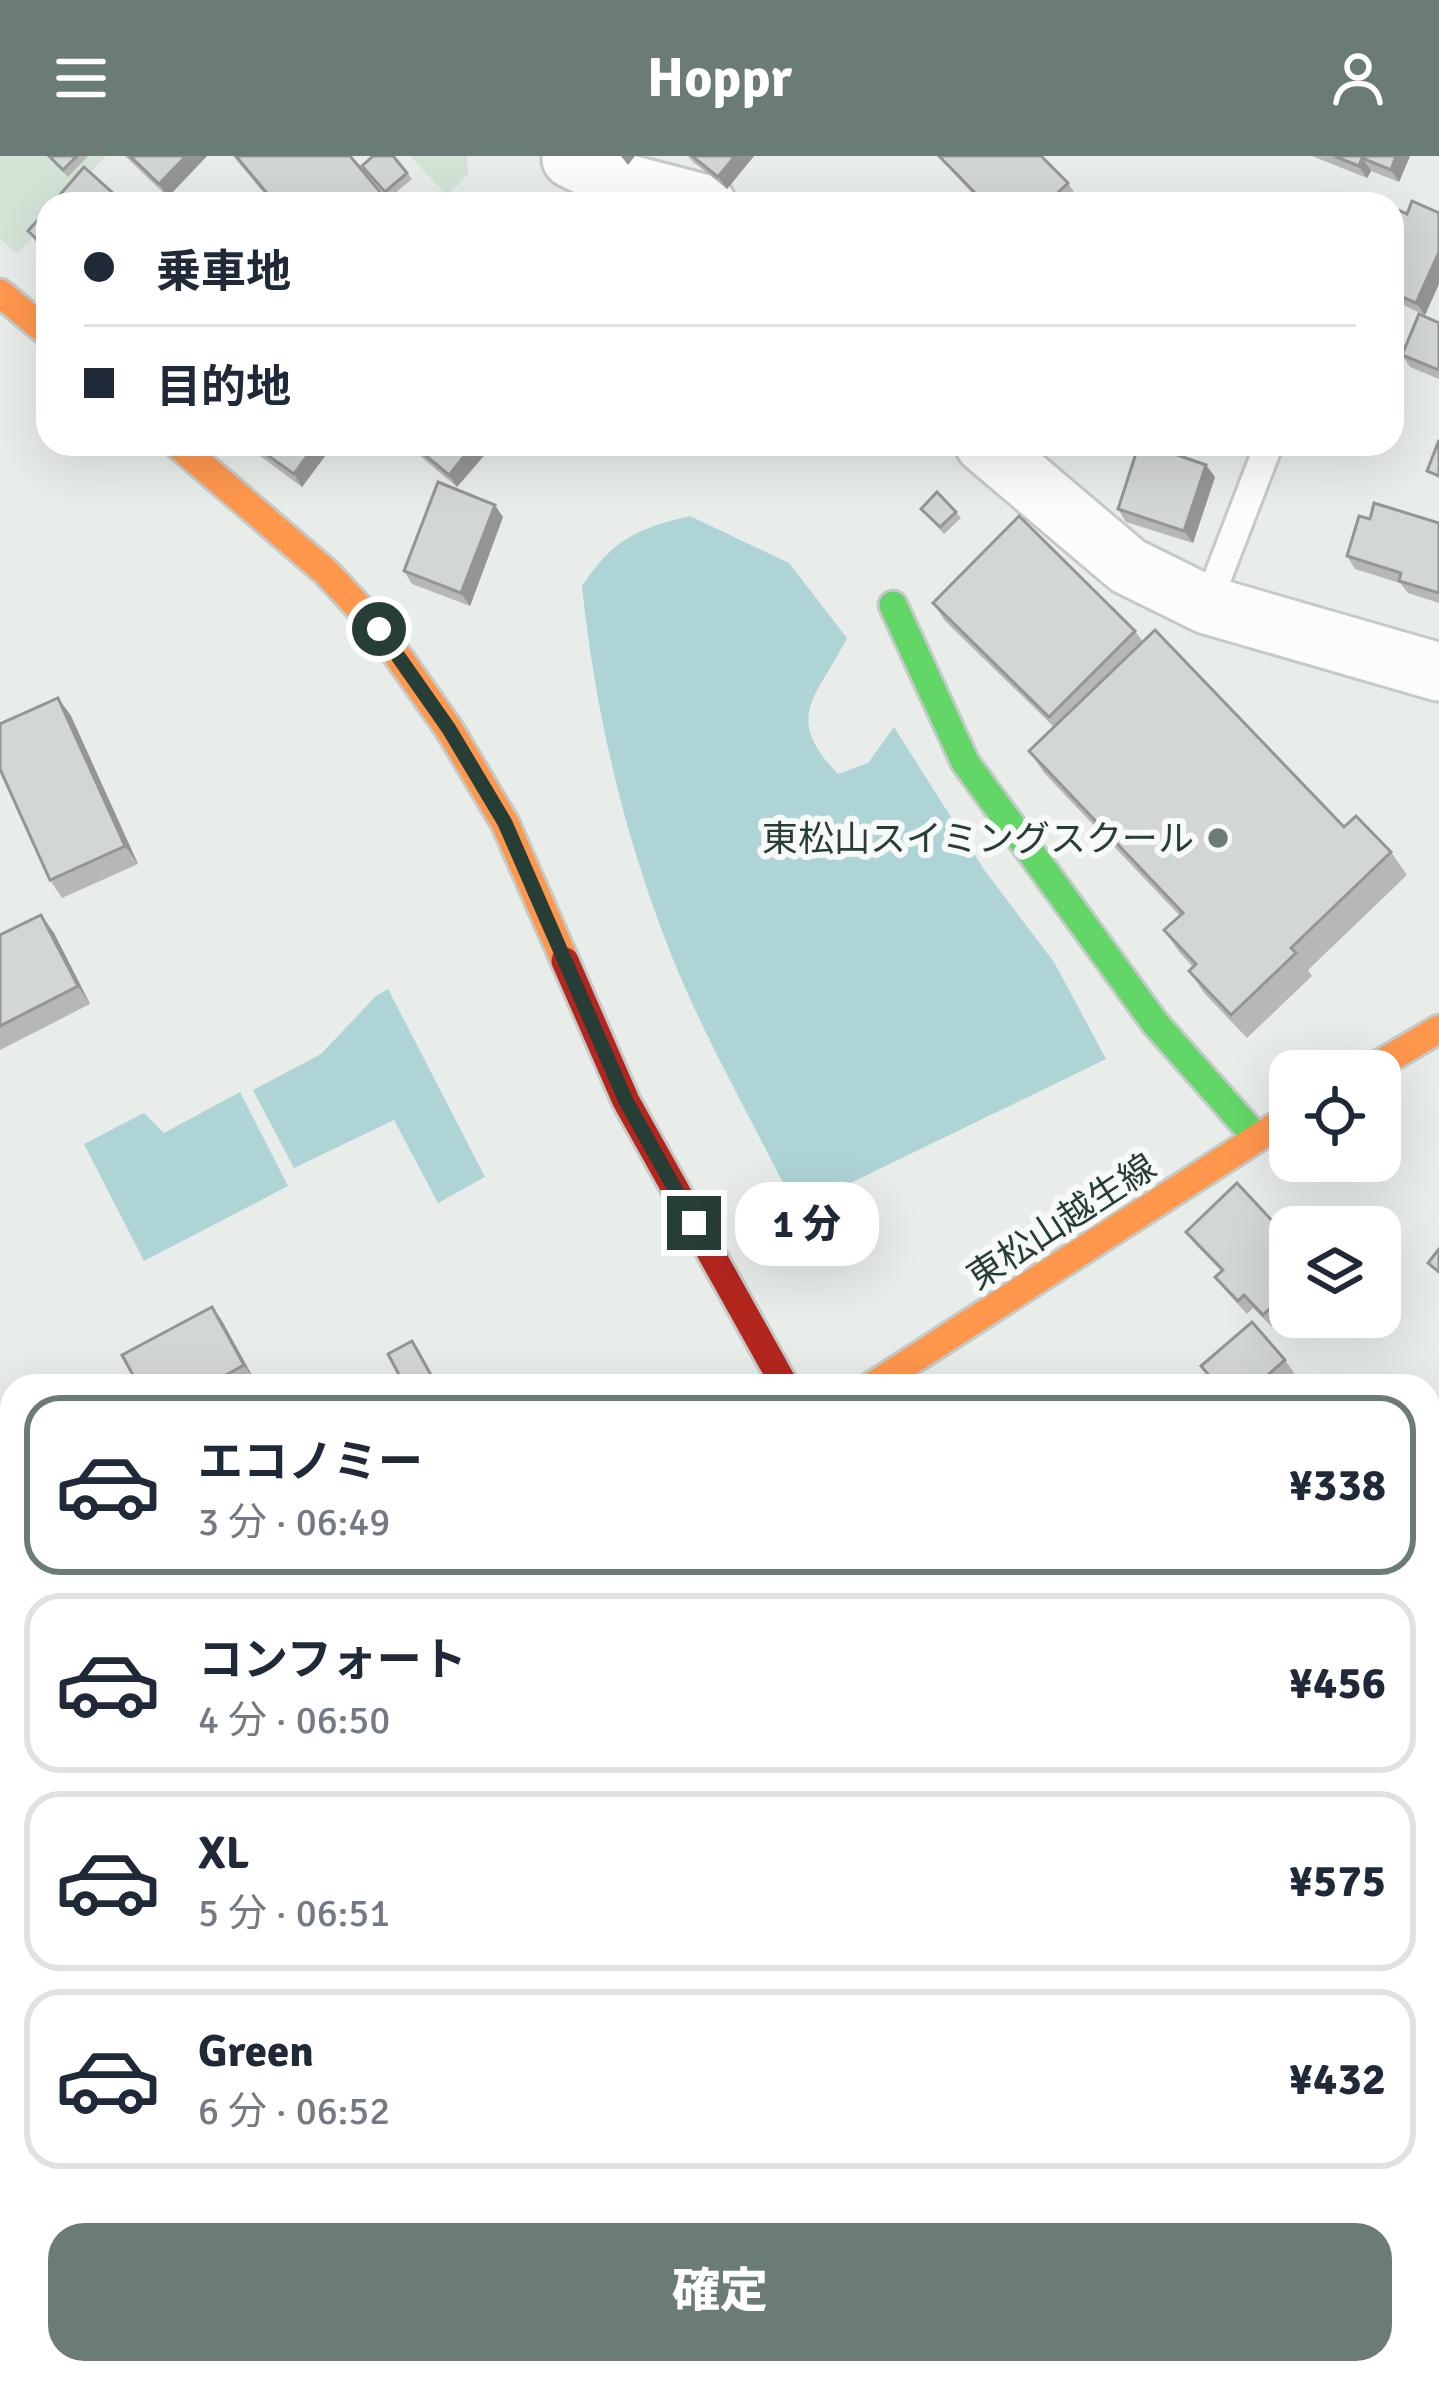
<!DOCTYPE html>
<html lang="ja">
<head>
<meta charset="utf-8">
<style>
	:root { --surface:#fff; --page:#f2f2f3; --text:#1f2937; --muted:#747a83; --line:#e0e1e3; --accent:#6b7b75 }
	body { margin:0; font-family:Signika,"Noto Sans JP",sans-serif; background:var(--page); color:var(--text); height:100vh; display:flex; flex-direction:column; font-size:45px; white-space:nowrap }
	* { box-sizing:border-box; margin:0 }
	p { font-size:39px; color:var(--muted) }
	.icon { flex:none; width:66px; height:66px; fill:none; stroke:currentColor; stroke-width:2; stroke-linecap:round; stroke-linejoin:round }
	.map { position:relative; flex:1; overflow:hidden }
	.panel { position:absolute; left:0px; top:1218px; width:1440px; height:1011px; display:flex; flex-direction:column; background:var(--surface); border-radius:36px 36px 0 0; box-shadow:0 12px 48px #0002 }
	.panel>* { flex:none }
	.guide { position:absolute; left:36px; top:36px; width:1368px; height:264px; border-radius:36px; box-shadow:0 12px 48px #0002; display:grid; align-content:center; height:264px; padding:0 48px; background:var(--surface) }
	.fabs { position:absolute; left:1269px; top:894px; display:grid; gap:24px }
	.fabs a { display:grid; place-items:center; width:132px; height:132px; border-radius:24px; background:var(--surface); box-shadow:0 12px 48px #0002; font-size:60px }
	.end { position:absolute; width:54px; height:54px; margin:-27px; border:15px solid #273e36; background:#fff; box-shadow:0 0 0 6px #fff }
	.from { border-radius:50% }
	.bubble { position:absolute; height:84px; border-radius:36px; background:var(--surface); box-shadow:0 12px 48px #0002; font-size:39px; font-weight:800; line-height:84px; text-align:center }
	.guide b { display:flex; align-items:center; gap:42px; height:114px; font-size:45px }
	.guide b+b { border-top:3px solid var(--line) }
	.guide i { width:30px; height:30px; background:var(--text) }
	ul { padding:21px 0 0; list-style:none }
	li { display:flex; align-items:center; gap:36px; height:180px; margin:0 24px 18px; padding:0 24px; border:6px solid var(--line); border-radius:36px }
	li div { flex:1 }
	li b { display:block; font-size:45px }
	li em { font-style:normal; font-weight:800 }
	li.active { border-color:var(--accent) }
	li>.icon { width:108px; height:108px; stroke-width:1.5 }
	.primary-button { display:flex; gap:24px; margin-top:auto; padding:24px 48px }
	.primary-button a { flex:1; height:138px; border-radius:36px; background:var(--accent); color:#fff; font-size:48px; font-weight:800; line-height:138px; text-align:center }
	header { display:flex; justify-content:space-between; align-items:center; height:156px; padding:0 48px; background:var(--accent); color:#fff; font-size:54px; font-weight:800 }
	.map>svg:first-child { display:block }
	.green { fill:#d3e4d7 }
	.water { fill:#aed4d5 }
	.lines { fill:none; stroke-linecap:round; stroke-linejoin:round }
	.stream { stroke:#aed4d5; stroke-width:15 }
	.lane-casing { stroke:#c5cac7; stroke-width:33 }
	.street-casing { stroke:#c5cac7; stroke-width:63 }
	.fast-casing { stroke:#c4cac7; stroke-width:33 }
	.slow-casing { stroke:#c4cac7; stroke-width:33 }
	.jam-casing { stroke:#c4cac7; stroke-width:33 }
	.lane { stroke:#fcfcfc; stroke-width:27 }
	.street { stroke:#fcfcfc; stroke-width:57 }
	.fast { stroke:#63d668; stroke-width:27 }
	.slow { stroke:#ff974d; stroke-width:27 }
	.jam { stroke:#b3261e; stroke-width:27 }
	.wall { fill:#b5b8b6 }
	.shaded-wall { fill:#939694 }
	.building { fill:#d2d6d4; stroke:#939694; stroke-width:3 }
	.route { stroke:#273e36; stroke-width:15 }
	.poi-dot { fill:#6b7b75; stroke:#f7faf8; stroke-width:4.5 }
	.labels { text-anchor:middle; stroke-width:12; stroke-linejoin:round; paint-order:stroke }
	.poi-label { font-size:36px; fill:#273e36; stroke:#f7faf8; text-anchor:end }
	.street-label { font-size:36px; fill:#273e36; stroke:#f7faf8 }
</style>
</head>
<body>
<header><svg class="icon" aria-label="menu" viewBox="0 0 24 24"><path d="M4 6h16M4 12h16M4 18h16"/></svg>Hoppr<svg class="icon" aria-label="person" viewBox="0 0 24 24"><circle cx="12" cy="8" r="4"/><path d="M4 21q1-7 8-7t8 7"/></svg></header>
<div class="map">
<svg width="1439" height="2227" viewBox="0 0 1439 2227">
	<rect width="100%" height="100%" fill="#e8edea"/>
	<g class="green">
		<polygon points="0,0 106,0 62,48 48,48 48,64 17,98 0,83"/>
		<polygon points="410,0 467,0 468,18 447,40"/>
	</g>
	<g class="water">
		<path d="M690 360 789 407 847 482C817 542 782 560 838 618L868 607 894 571 985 715 1054 806 1106 903 805 1049 785 1031C747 955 699 871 669 793 623 676 595 554 582 430 613 384 635 373 690 360Z"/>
		<polygon points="388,833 485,1021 438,1047 394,964 294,1012 253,934 321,898 376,840"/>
		<polygon points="240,936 288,1030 144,1105 84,988 144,957 164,977"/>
	</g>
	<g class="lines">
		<g class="stream">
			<polyline points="0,1487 12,1503"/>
			<polyline points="276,2217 278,2227"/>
		</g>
		<defs>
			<polyline id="lane" points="1207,449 1269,288"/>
			<g id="street">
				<polyline points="571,3 614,24 707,48"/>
				<polyline points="984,288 1128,410 1207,449 1439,516"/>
			</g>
			<g id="fast">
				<polyline points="893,449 965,606 1155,867 1256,981"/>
				<polyline points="0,1270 12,1285"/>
				<polyline points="748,2217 756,2227"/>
			</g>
			<g id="slow">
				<polyline points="0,137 48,177"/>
				<polyline points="177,288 326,416 379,473 449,573 505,667 565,805"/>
				<polyline points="1368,915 1439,873"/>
				<polyline points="872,1230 1290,961"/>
				<polyline points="0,1739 12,1734"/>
				<polyline points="1410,2217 1416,2227"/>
			</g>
			<g id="jam">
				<polyline points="565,805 626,945 785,1230"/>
				<polyline points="0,1370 12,1385"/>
				<polyline points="666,2217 674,2227"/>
			</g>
		</defs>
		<use href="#lane" class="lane-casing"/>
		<use href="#street" class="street-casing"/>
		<use href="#fast" class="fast-casing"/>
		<use href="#slow" class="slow-casing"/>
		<use href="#jam" class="jam-casing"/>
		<use href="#lane" class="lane"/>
		<use href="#street" class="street"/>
		<use href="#fast" class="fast"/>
		<use href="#slow" class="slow"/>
		<use href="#jam" class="jam"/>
	</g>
	<g class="wall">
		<polygon points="47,0 88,0 68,21"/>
		<polygon points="125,0 207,0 168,41"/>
		<polygon points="233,0 350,0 389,48 273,48"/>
		<polygon points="393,0 412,23 389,42 367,16"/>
		<polygon points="688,0 754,0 727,33 692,5"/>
		<polygon points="938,0 1041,0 1068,27 1076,39 1068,48 982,48"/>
		<polygon points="1312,0 1410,0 1399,26 1371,15 1367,22"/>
		<polygon points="1392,51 1407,58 1439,57 1439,128 1425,159 1392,144"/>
		<polygon points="48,53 48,97 37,88 28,75"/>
		<polygon points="1439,167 1439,223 1410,211 1402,199"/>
		<polygon points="249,288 334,288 302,331 256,297"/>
		<polygon points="406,288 494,288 457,331"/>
		<polygon points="1215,321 1193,387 1126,366 1118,353"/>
		<polygon points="921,353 956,356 961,362 944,378"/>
		<polygon points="503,361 470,450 412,428 404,415"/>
		<polygon points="1370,363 1439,367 1439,447 1408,437 1400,427 1355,413 1347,400"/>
		<polygon points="933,447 1135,475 1143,486 1344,671 1391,696 1407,719 1308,814 1312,820 1247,882 1205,838 1189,815 1193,811 1180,797 1164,774 1180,760 1045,618 1029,595 1054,571 945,465"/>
		<polygon points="58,542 71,560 138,708 62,742 50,724"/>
		<polygon points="41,759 54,777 90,848 0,894 0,779"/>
		<polygon points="1186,1076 1290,1084 1290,1154 1272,1171 1253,1152 1247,1158 1224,1133 1215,1121 1221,1115 1195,1088"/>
		<polygon points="212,1151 253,1221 238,1230 139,1230"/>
		<polygon points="412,1185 436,1226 428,1230 405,1230"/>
		<polygon points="1285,1204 1294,1217 1279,1230 1216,1230 1201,1210"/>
		<polygon points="1439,1615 1439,1677 1428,1669 1428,1632"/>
		<polygon points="381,2217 459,2217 462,2227 383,2227"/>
		<polygon points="1267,2217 1290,2217 1278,2227 1275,2227"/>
	</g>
	<g class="shaded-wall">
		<polygon points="186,0 207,0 168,41 159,28"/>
		<polygon points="621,0 635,0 628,9"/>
		<polygon points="735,0 754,0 727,33 718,21"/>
		<polygon points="1396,0 1410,0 1399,26 1391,14"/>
		<polygon points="1362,2 1371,15 1367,22 1359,10"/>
		<polygon points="1439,96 1439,128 1425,159 1416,147"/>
		<polygon points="1392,161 1399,170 1392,186"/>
		<polygon points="316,288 334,288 302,331 294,318"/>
		<polygon points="474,288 494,288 457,331 449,319"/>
		<polygon points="1206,309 1215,321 1193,387 1184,375"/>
		<polygon points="495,349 503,361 470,450 461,437"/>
		<polygon points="58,542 71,560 138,708 125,690"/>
		<polygon points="41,759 54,777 90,848 78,830"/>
		<polygon points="212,1151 221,1163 253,1221 244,1209"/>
		<polygon points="1438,2008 1439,2030 1428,2043 1428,2020"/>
		<polygon points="451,2217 459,2217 462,2227 453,2227"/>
	</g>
	<g class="building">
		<polygon points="49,0 77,0 63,14"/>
		<polygon points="130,0 186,0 159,28"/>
		<polygon points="236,0 350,0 382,38 371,48 276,48"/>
		<polygon points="373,0 393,0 407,17 385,36 362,10"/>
		<polygon points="692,0 735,0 718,21"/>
		<polygon points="939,0 1041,0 1068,27 1046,48 1023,48 1021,46 1019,48 986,48"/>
		<polygon points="1334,0 1396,0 1391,14 1362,2 1359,10"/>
		<polygon points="84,11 125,48 52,48"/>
		<polygon points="1412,45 1439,57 1439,96 1416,147 1392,136 1392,51 1407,58"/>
		<polygon points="48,53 48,93 28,75"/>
		<polygon points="1419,158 1439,167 1439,214 1402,199"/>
		<polygon points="1439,284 1439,320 1427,315"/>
		<polygon points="252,288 316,288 294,318"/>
		<polygon points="412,288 474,288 449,319"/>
		<polygon points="1139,288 1146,288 1206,309 1184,375 1118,353"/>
		<polygon points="438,326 495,349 461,437 404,415"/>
		<polygon points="937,336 956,356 940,371 921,353"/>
		<polygon points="1374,347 1439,367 1439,437 1399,425 1401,417 1347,400 1359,360 1370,363"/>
		<polygon points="1019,360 1135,475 1049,561 933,447"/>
		<polygon points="1155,474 1344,671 1356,660 1391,696 1291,792 1296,797 1231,859 1189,815 1196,808 1164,774 1183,757 1029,595"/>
		<polygon points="58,542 125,690 50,724 0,613 0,568"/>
		<polygon points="41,759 78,830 0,870 0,779"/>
		<polygon points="1237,1027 1290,1084 1290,1134 1263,1159 1244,1139 1238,1145 1215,1121 1223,1114 1186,1076"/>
		<polygon points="1325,1059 1335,1071 1311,1071"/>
		<polygon points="1439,1093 1439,1116 1428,1107"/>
		<polygon points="212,1151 244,1209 206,1230 139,1230 122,1199"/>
		<polygon points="1252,1166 1285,1204 1255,1230 1218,1230 1201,1210"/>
		<polygon points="412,1185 431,1219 413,1230 405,1230 388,1198"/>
		<polygon points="1428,1411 1439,1420 1439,1510 1428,1501"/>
		<polygon points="1439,1615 1439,1670 1428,1663 1428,1632"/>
		<polygon points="1428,2000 1438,2008 1428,2020"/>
		<polygon points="381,2217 407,2217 400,2218 402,2227 383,2227"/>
		<polygon points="420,2217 451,2217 453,2227 422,2227"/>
		<polygon points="1185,2217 1232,2217 1234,2227 1142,2227"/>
		<polygon points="1335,2217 1364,2217 1371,2227 1319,2227"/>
	</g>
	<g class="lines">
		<polyline class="route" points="379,473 449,573 505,667 626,945 694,1067"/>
	</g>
	<circle class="poi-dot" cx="1218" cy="682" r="12"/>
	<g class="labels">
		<g class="poi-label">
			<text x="1194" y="695">東松山スイミングスクール</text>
		</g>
		<g class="street-label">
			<text transform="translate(1061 1065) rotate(-33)" y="13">東松山越生線</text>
		</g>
	</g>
</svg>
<div class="fabs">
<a><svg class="icon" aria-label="locate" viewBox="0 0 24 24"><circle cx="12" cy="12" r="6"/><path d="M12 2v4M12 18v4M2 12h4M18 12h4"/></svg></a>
<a><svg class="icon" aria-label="layers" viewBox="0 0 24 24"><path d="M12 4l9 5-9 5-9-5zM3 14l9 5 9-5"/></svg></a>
</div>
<i class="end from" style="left:379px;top:473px"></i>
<i class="end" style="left:694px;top:1067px"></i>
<div class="bubble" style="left:735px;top:1026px;width:144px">1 分</div>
<div class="guide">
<b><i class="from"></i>乗車地</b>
<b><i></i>目的地</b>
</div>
<section class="panel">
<ul>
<li class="active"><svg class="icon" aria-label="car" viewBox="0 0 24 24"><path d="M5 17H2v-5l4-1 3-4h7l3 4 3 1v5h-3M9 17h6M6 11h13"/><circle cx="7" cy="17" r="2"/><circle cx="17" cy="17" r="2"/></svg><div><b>エコノミー</b><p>3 分 · 06:49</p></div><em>¥338</em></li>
<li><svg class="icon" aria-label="car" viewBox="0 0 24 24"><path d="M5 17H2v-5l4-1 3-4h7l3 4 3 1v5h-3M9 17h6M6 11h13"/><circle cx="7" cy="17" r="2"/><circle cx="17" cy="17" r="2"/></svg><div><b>コンフォート</b><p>4 分 · 06:50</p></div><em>¥456</em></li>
<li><svg class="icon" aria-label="car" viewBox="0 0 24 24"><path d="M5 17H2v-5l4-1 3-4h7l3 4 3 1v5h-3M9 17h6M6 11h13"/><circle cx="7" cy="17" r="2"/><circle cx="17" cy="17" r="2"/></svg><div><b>XL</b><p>5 分 · 06:51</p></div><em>¥575</em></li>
<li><svg class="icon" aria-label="car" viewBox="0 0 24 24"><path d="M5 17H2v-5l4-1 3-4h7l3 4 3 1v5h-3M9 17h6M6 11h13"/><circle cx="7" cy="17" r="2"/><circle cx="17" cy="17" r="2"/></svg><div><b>Green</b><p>6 分 · 06:52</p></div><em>¥432</em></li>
</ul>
<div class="primary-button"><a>確定</a></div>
</section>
</div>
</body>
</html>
